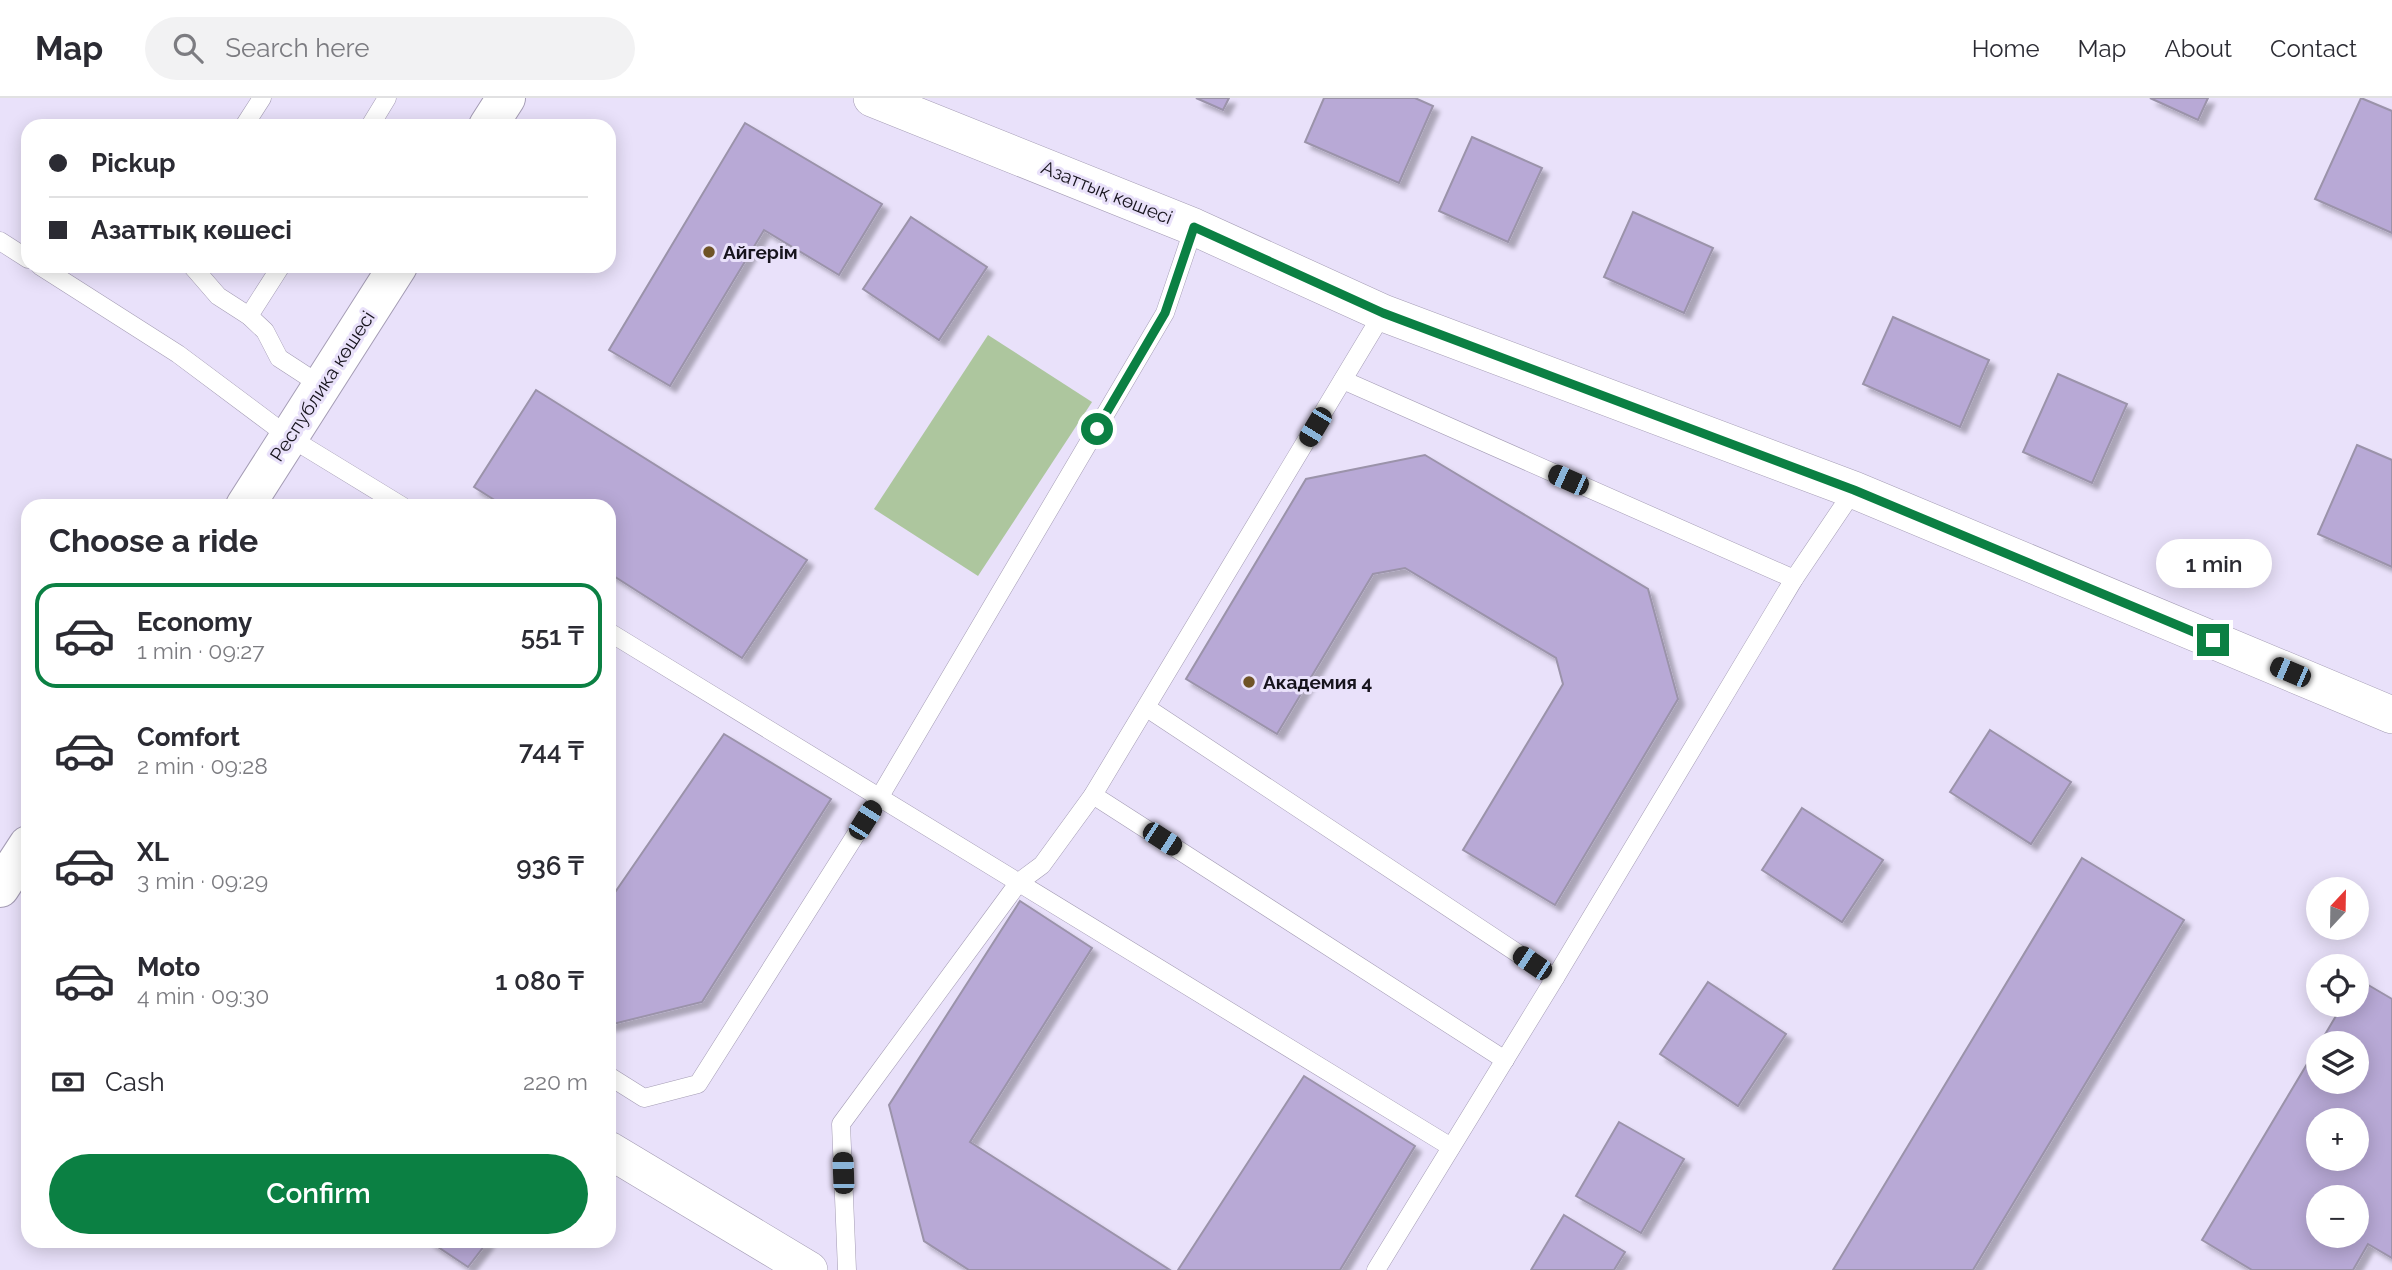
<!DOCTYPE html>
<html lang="en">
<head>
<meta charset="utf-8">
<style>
	:root { --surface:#fff; --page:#f2f2f3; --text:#2b2b33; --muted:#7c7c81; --line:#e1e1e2; --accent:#0b8043 }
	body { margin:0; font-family:Raleway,sans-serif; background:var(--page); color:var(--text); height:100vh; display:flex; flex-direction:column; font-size:26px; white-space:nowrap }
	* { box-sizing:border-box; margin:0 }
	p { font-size:23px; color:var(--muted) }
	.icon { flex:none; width:38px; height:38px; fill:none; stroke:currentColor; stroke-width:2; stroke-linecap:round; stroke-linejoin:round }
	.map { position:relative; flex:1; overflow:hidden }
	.details { position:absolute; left:21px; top:401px; width:595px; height:749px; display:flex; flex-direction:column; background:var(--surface); border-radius:21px; box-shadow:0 4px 18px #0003 }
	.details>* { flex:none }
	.top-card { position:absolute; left:21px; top:21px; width:595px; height:154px; border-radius:21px; box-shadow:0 4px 18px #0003; display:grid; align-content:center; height:154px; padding:0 28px; background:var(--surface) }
	.needle { width:46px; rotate:22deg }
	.controls { position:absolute; left:2306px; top:779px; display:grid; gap:14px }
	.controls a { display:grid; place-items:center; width:63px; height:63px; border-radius:50%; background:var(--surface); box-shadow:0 4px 18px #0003; font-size:35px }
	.end { position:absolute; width:32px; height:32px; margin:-16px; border:9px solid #0b8043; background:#fff; box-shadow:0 0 0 4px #fff }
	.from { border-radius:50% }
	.bubble { position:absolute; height:49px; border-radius:24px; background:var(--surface); box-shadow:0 4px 18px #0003; font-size:23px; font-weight:600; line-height:49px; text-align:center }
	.car { position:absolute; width:21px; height:42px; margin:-21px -10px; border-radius:9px; box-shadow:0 0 5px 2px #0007; background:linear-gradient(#222 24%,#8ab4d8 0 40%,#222 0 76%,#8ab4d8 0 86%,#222 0) }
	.top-card b { display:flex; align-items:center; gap:24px; height:66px; font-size:26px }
	.top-card b+b { border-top:2px solid var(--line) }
	.top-card i { width:18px; height:18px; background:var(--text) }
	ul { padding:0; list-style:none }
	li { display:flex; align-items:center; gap:21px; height:105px; margin:0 14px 10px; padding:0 14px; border:4px solid transparent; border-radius:21px }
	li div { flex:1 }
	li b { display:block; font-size:26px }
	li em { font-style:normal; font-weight:600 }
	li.selected { border-color:var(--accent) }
	li>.icon { width:63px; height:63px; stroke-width:1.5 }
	h2 { padding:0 28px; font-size:32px; line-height:84px }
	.pay { display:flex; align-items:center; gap:18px; height:77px; padding:0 28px; font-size:26px }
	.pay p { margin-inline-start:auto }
	.primary-button { display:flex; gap:14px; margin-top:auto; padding:14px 28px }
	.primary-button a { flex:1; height:80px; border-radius:42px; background:var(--accent); color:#fff; font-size:28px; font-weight:600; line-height:80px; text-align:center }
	header { display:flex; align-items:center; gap:42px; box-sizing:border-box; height:98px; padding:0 35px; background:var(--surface); border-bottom:2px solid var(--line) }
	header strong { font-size:33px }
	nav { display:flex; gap:38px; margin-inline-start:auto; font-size:24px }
	.search { width:490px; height:63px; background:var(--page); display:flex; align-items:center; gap:18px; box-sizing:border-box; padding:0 24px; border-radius:38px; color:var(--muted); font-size:26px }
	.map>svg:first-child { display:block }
	.green { fill:#adc69e }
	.building { fill:#b8a9d6; stroke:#9b93aa; stroke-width:2; fill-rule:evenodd; filter:url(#shadow) }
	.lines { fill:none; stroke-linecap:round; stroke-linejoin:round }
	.lane-casing { stroke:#a49cb4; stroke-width:19 }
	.street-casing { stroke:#a49cb4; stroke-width:38 }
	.secondary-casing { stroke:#a49cb4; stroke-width:40 }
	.lane { stroke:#fff; stroke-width:18 }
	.street { stroke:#fff; stroke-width:37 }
	.secondary { stroke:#fff; stroke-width:38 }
	.route { stroke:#0b8043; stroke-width:9 }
	.poi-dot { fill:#6f5326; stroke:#e9e1fa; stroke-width:2.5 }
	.labels { text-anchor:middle; stroke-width:6; stroke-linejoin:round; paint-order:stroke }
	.street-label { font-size:19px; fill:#17141d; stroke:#e9e1fa }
	.poi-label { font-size:19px; font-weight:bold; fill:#17141d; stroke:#e9e1fa; text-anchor:start }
</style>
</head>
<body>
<header>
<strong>Map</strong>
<div class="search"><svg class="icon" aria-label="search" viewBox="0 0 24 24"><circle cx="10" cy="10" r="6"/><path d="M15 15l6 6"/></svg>Search here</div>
<nav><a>Home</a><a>Map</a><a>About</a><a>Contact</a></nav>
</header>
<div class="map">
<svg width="2392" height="1172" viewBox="0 0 2392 1172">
	<defs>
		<filter id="shadow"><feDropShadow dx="6" dy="6" stdDeviation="2" flood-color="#0004"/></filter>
	</defs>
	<rect width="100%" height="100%" fill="#e9e1fa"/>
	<polygon class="green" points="988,237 1092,304 978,478 874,411"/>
	<g class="building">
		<polygon points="1196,0 1229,0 1223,12"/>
		<polygon points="1324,0 1415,0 1433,8 1399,85 1305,44"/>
		<polygon points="2150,0 2208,0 2198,22"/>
		<polygon points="2361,0 2392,13 2392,135 2315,101"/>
		<polygon points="745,25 882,106 839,177 764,132 670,288 609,252"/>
		<polygon points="1472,39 1542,70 1508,144 1439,113"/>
		<polygon points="1633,114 1713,150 1684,215 1604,179"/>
		<polygon points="911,119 987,169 939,242 863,191"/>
		<polygon points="1893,219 1989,262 1960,329 1863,286"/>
		<polygon points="2058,276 2127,306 2092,385 2023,354"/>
		<polygon points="536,292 807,462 742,560 609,475 609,408 504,408 474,389"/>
		<polygon points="2357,347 2392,362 2392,469 2318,436"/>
		<polygon points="1425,357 1648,491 1678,601 1555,807 1463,752 1563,586 1556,560 1405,470 1373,476 1277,636 1186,581 1306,381"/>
		<polygon points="1990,632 2071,684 2031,746 1950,694"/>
		<polygon points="724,636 831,701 702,904 609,927 609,803"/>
		<polygon points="1802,710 1883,762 1842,824 1762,772"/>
		<polygon points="2082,760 2184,822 1973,1172 1833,1172"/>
		<polygon points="1020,803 1092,850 970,1044 1170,1172 969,1172 924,1143 889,1007"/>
		<path d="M2358 881 2392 901V1160L2368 1146 2353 1172H2252L2202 1142 2319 946V984H2357V945H2320L2343 906H2357ZM2319 1022H2357V1060H2319ZM2319 1099H2357V1138H2319Z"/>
		<polygon points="1708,884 1786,936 1738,1008 1660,956"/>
		<polygon points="1304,978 1415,1048 1340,1172 1178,1172"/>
		<polygon points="1619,1024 1684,1061 1641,1135 1576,1098"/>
		<polygon points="1564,1117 1625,1154 1614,1172 1531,1172"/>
		<polygon points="429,1143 488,1143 468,1169"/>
	</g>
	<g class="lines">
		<defs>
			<g id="lane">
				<polyline points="244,28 262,0"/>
				<polyline points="370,28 387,0"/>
				<polyline points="0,143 28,161"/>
				<polyline points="40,168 178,256 289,339 402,408"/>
				<polyline points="192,168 218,198 249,218 265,233 279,260 322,288"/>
				<polyline points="249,218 281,168"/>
				<polyline points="1343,282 1794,481"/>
				<polyline points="609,534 1451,1049"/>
				<polyline points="1147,610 1555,880"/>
				<polyline points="1093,697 1505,962"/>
				<polyline points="609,978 644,1000 698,986 879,700 1165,215 1194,129"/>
				<polyline points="847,1172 841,1026 1019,784 1042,767 1093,697 1383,215"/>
				<polyline points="1376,1172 1555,880 1794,481 1854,392"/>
			</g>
			<g id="street">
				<polyline points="872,0 1194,129 1383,215 1854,392 2392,617"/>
				<polyline points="609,1052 809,1172"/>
			</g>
			<g id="secondary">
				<polyline points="488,28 506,0"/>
				<polyline points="245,408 398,168"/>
				<polyline points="0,790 28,747"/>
			</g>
		</defs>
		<use href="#lane" class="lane-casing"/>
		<use href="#street" class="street-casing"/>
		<use href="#secondary" class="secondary-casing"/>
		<use href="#lane" class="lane"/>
		<use href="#street" class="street"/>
		<use href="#secondary" class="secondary"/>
	</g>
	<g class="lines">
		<polyline class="route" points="1097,331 1165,215 1194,129 1383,215 1854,392 2213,542"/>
	</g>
	<g class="poi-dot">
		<circle cx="709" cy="154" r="7"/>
		<circle cx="1249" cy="584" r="7"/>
	</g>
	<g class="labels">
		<g class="street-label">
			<text transform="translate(1107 94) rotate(22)" y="7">Азаттық көшесі</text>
			<text transform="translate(322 288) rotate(-57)" y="7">Республика көшесі</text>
		</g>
		<g class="poi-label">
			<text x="723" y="161">Айгерім</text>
			<text x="1263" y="591">Академия 4</text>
		</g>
	</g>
</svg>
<div class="controls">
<a><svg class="needle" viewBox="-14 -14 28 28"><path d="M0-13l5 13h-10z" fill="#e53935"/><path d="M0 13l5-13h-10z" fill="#7c7c81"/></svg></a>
<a><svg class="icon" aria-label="locate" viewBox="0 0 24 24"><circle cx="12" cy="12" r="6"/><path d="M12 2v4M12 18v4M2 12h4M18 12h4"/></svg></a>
<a><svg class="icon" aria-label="layers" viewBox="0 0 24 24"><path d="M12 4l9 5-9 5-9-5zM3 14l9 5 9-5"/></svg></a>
<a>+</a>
<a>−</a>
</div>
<i class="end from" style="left:1097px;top:331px"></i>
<i class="end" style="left:2213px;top:542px"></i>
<div class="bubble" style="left:2156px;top:441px;width:116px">1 min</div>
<i class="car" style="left:1315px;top:329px;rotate:211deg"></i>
<i class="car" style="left:1568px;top:382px;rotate:294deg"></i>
<i class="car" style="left:2290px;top:574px;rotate:293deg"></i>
<i class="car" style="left:865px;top:722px;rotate:32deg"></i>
<i class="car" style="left:1162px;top:741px;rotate:123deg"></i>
<i class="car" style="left:1532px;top:865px;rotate:304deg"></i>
<i class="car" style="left:843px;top:1075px;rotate:358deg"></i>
<div class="top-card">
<b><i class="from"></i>Pickup</b>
<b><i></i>Азаттық көшесі</b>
</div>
<section class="details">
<h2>Choose a ride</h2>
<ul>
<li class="selected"><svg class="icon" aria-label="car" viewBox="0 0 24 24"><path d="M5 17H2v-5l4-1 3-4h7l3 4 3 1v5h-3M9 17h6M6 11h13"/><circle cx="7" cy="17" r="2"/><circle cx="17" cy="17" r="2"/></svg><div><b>Economy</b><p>1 min · 09:27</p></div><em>551 ₸</em></li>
<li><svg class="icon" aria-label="car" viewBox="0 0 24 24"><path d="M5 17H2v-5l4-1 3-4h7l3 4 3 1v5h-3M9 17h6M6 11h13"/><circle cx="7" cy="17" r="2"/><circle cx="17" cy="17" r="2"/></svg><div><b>Comfort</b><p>2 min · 09:28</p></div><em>744 ₸</em></li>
<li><svg class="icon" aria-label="car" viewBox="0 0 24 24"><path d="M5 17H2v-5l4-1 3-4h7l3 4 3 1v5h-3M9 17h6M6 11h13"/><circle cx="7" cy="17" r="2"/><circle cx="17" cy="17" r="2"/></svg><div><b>XL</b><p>3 min · 09:29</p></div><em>936 ₸</em></li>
<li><svg class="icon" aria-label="car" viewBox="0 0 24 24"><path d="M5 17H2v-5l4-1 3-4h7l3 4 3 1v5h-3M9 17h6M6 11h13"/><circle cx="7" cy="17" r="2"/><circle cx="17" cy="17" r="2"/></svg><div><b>Moto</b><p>4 min · 09:30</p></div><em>1 080 ₸</em></li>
</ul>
<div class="pay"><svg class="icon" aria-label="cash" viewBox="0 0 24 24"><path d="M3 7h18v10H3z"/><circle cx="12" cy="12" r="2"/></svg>Cash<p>220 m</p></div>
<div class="primary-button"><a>Confirm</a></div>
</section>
</div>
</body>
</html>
